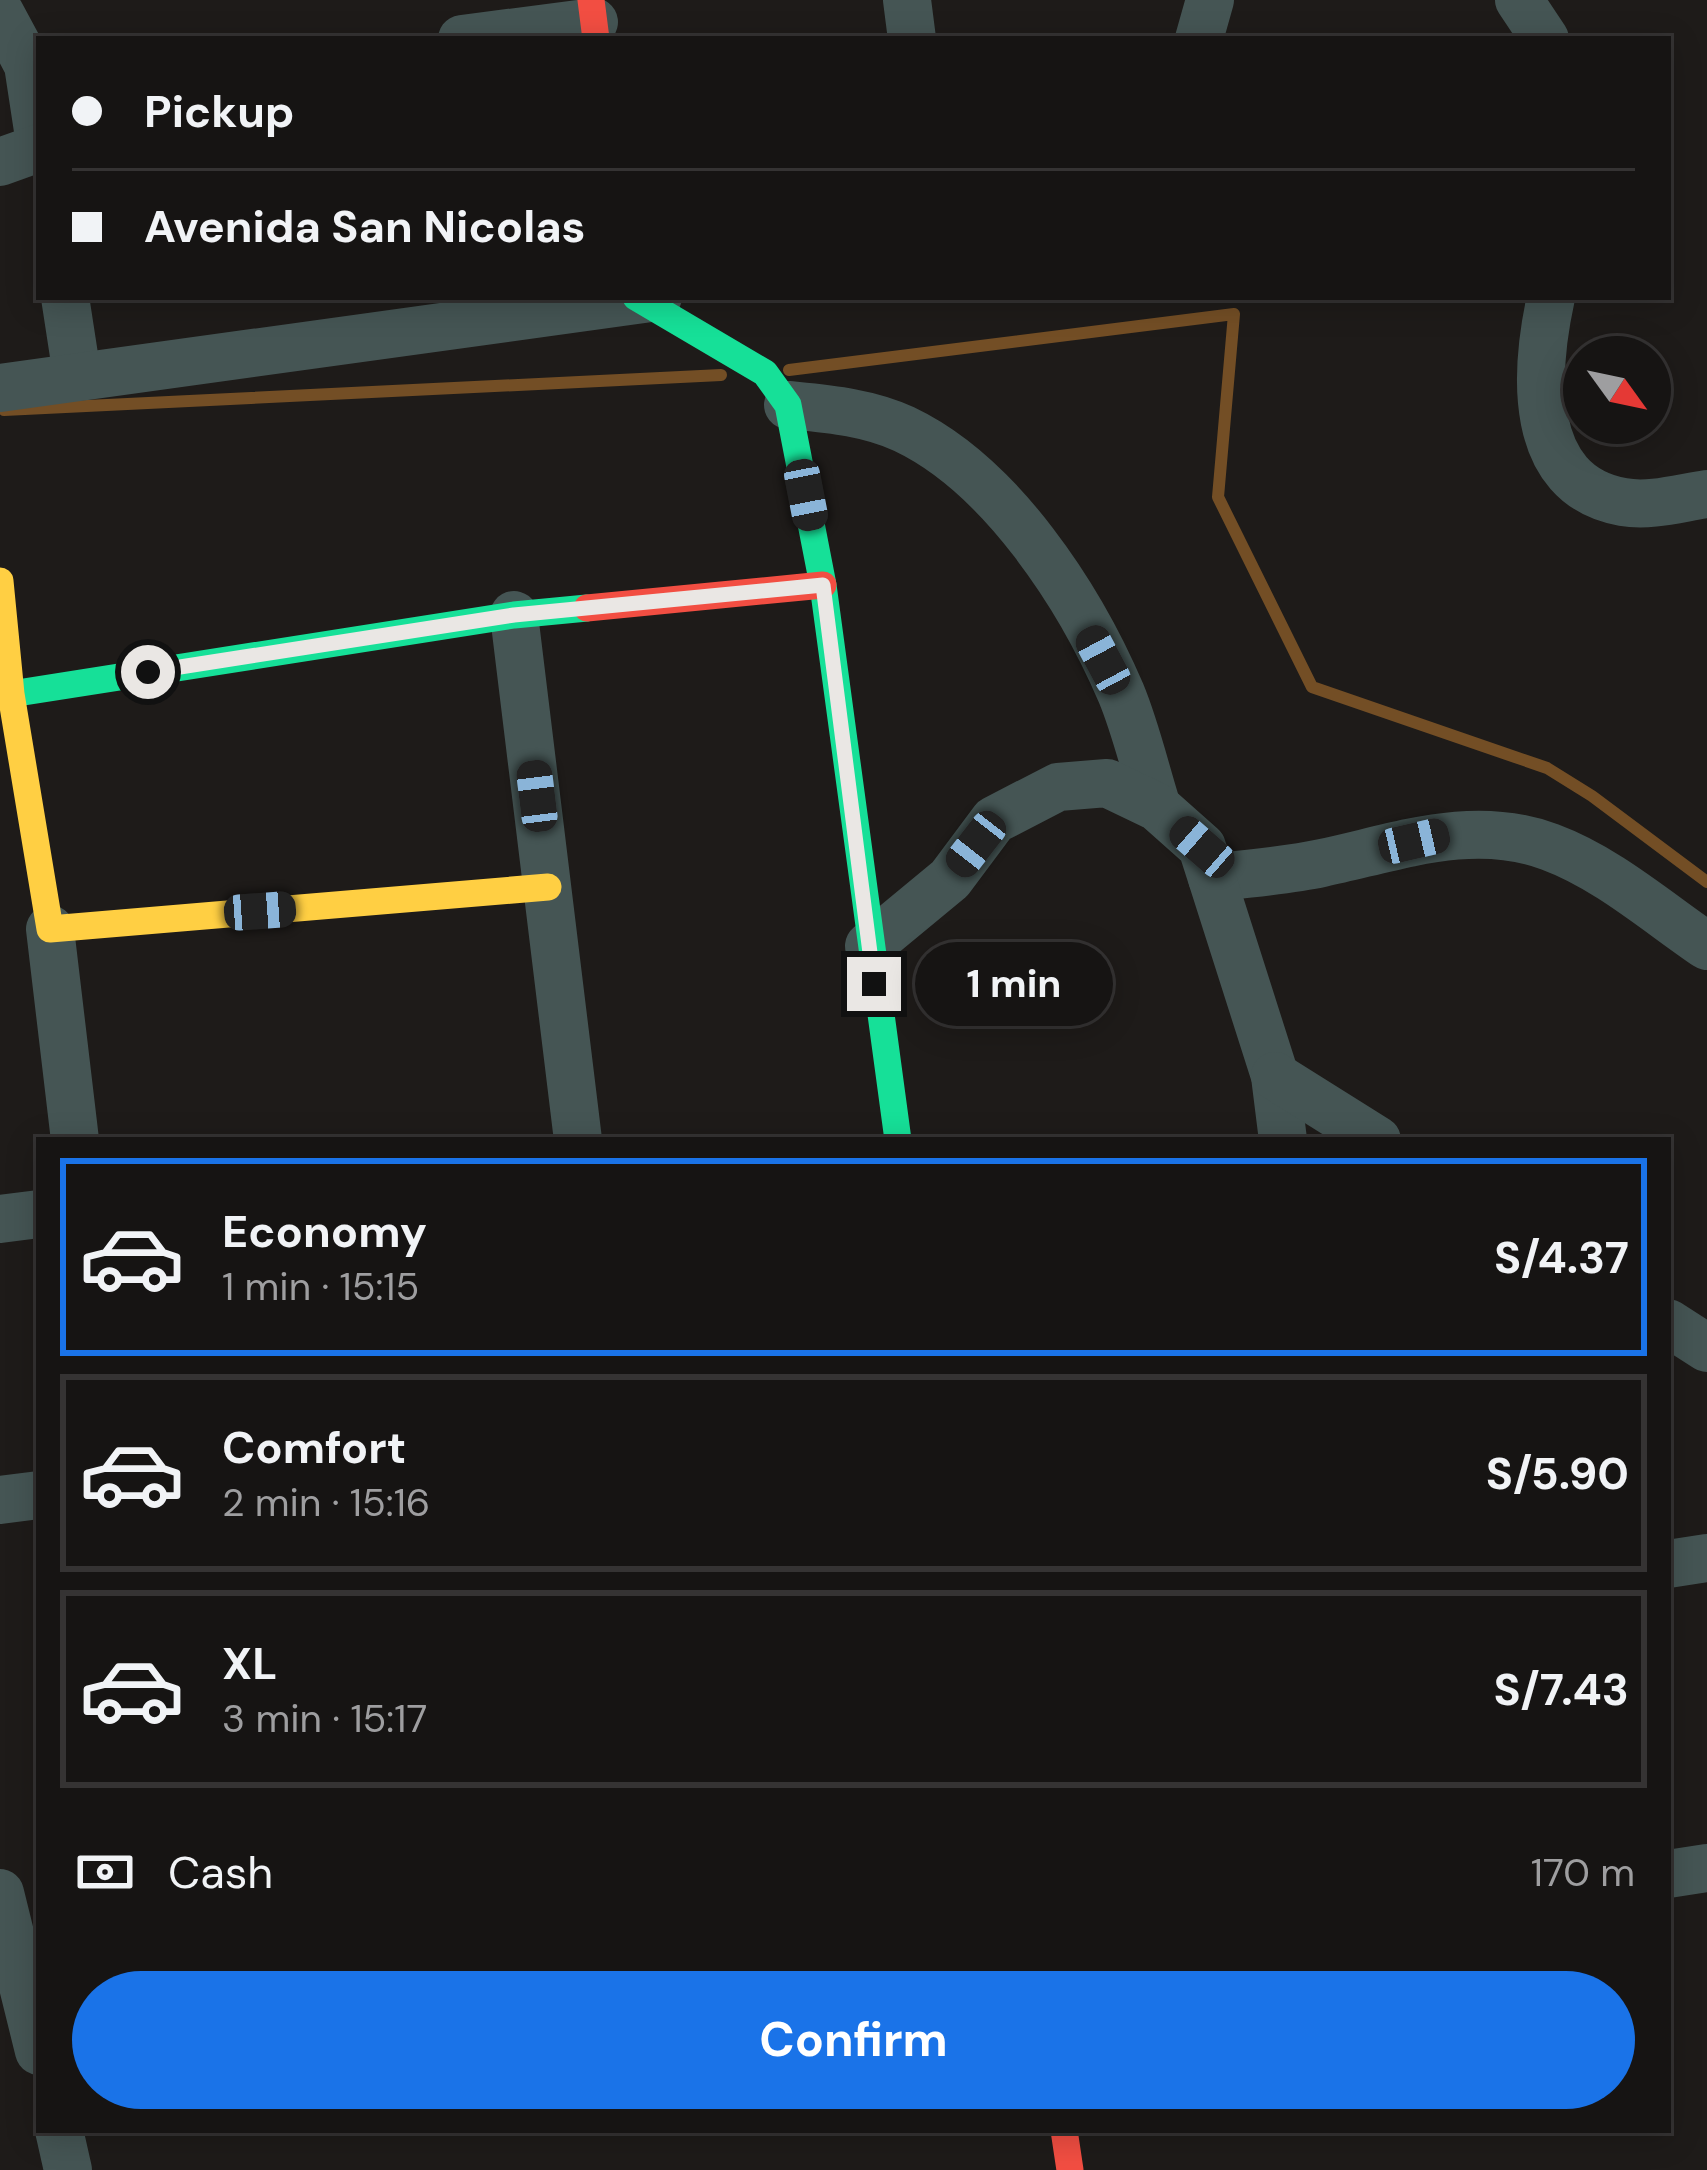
<!DOCTYPE html>
<html lang="en">
<head>
<meta charset="utf-8">
<style>
	:root { --surface:#161413; --page:#1f1d1c; --text:#f1f3f6; --muted:#9e9ea0; --line:#353333; --accent:#1a73e8 }
	body { margin:0; font-family:"DM Sans",sans-serif; background:var(--page); color:var(--text); height:100vh; display:flex; flex-direction:column; font-size:45px; white-space:nowrap }
	* { box-sizing:border-box; margin:0 }
	p { font-size:39px; color:var(--muted) }
	.icon { flex:none; width:66px; height:66px; fill:none; stroke:currentColor; stroke-width:2; stroke-linecap:round; stroke-linejoin:round }
	.map { position:relative; flex:1; overflow:hidden }
	.panel { position:absolute; left:36px; top:1137px; width:1635px; height:996px; display:flex; flex-direction:column; background:var(--surface); border-radius:0px; box-shadow:0 6px 30px #0003,0 0 0 3px var(--line) }
	.panel>* { flex:none }
	.hud { position:absolute; left:36px; top:36px; width:1635px; height:264px; border-radius:0px; box-shadow:0 6px 30px #0003,0 0 0 3px var(--line); display:grid; align-content:center; height:264px; padding:0 36px; background:var(--surface) }
	.needle { width:78px; rotate:123deg }
	.fabs { position:absolute; left:1563px; top:336px; display:grid; gap:24px }
	.fabs a { display:grid; place-items:center; width:108px; height:108px; border-radius:50%; background:var(--surface); box-shadow:0 6px 30px #0003,0 0 0 3px var(--line); font-size:60px }
	.end { position:absolute; width:54px; height:54px; margin:-27px; border:15px solid #eae7e4; background:#111; box-shadow:0 0 0 6px #111 }
	.from { border-radius:50% }
	.bubble { position:absolute; height:84px; border-radius:42px; background:var(--surface); box-shadow:0 6px 30px #0003,0 0 0 3px var(--line); font-size:39px; font-weight:700; line-height:84px; text-align:center }
	.car { position:absolute; width:36px; height:72px; margin:-36px -18px; border-radius:15px; box-shadow:0 0 9px 3px #0007; background:linear-gradient(#222 24%,#8ab4d8 0 40%,#222 0 76%,#8ab4d8 0 86%,#222 0) }
	.hud b { display:flex; align-items:center; gap:42px; height:114px; font-size:45px }
	.hud b+b { border-top:3px solid var(--line) }
	.hud i { width:30px; height:30px; background:var(--text) }
	ul { padding:21px 0 0; list-style:none }
	li { display:flex; align-items:center; gap:36px; height:198px; margin:0 24px 18px; padding:0 12px; border:6px solid var(--line); border-radius:0px }
	li div { flex:1 }
	li b { display:block; font-size:45px }
	li em { font-style:normal; font-weight:700 }
	li.active { border-color:var(--accent) }
	li>.icon { width:108px; height:108px; stroke-width:1.5 }
	.pay { display:flex; align-items:center; gap:30px; height:132px; padding:0 36px; font-size:45px }
	.pay p { margin-inline-start:auto }
	.primary-button { display:flex; gap:24px; margin-top:auto; padding:24px 36px }
	.primary-button a { flex:1; height:138px; border-radius:72px; background:var(--accent); color:#fff; font-size:48px; font-weight:700; line-height:138px; text-align:center }
	.map>svg:first-child { display:block }
	.lines { fill:none; stroke-linecap:round; stroke-linejoin:round }
	.stream { stroke:#734e25; stroke-width:12 }
	.street { stroke:#455554; stroke-width:48 }
	.fast { stroke:#16e098; stroke-width:27 }
	.slow { stroke:#ffcf43; stroke-width:27 }
	.jam { stroke:#f24e42; stroke-width:27 }
	.route { stroke:#eae7e4; stroke-width:15 }
</style>
</head>
<body>
<div class="map">
<svg width="1707" height="2170" viewBox="0 0 1707 2170">
	<rect width="100%" height="100%" fill="#1e1b19"/>
	<g class="lines">
		<g class="stream">
			<polyline points="789,370 1234,314 1218,497 1312,687 1547,768 1592,796 1707,882"/>
			<polyline points="4,410 721,375"/>
		</g>
		<g class="street">
			<polyline points="907,0 912,39"/>
			<polyline points="1519,0 1545,39"/>
			<polyline points="0,13 28,65 39,137"/>
			<polyline points="462,39 594,22"/>
			<polyline points="1199,39 1210,0"/>
			<polyline points="0,162 39,148"/>
			<polyline points="65,297 77,375"/>
			<path d="M1551 297C1535 370 1526 485 1623 502 1650 507 1680 498 1707 494"/>
			<polyline points="0,388 658,297"/>
			<path d="M788 405C828 409 867 412 904 429 1001 475 1080 597 1121 693 1136 729 1145 769 1157 807"/>
			<polyline points="514,615 578,1140"/>
			<path d="M1212 878C1248 873 1286 871 1322 863 1398 847 1473 818 1550 847 1607 868 1657 912 1707 946"/>
			<polyline points="50,929 75,1140"/>
			<polyline points="869,946 950,879 994,820 1058,787 1107,783 1157,807 1202,847 1275,1076 1283,1140"/>
			<polyline points="1275,1076 1377,1140"/>
			<polyline points="0,1219 39,1214"/>
			<polyline points="1668,1323 1707,1348"/>
			<polyline points="0,1500 39,1495"/>
			<polyline points="1668,1564 1707,1558"/>
			<polyline points="1668,1874 1707,1868"/>
			<polyline points="0,1893 39,2051"/>
			<polyline points="59,2130 68,2170"/>
		</g>
		<g class="fast">
			<polyline points="636,297 765,373 788,405 823,585 898,1140"/>
			<polyline points="11,694 514,615 587,608"/>
		</g>
		<polyline class="slow" points="0,581 11,694 50,929 548,887"/>
		<g class="jam">
			<polyline points="591,0 596,39"/>
			<polyline points="587,608 823,585"/>
			<polyline points="1064,2130 1070,2170"/>
		</g>
	</g>
	<g class="lines">
		<polyline class="route" points="148,672 514,615 823,585 874,984"/>
	</g>
</svg>
<div class="fabs">
<a><svg class="needle" viewBox="-14 -14 28 28"><path d="M0-13l5 13h-10z" fill="#e53935"/><path d="M0 13l5-13h-10z" fill="#9e9ea0"/></svg></a>
</div>
<i class="end from" style="left:148px;top:672px"></i>
<i class="end" style="left:874px;top:984px"></i>
<div class="bubble" style="left:915px;top:942px;width:198px">1 min</div>
<i class="car" style="left:806px;top:495px;rotate:169deg"></i>
<i class="car" style="left:1103px;top:660px;rotate:332deg"></i>
<i class="car" style="left:537px;top:796px;rotate:353deg"></i>
<i class="car" style="left:1414px;top:841px;rotate:77deg"></i>
<i class="car" style="left:976px;top:844px;rotate:218deg"></i>
<i class="car" style="left:1202px;top:847px;rotate:311deg"></i>
<i class="car" style="left:260px;top:911px;rotate:86deg"></i>
<div class="hud">
<b><i class="from"></i>Pickup</b>
<b><i></i>Avenida San Nicolas</b>
</div>
<section class="panel">
<ul>
<li class="active"><svg class="icon" aria-label="car" viewBox="0 0 24 24"><path d="M5 17H2v-5l4-1 3-4h7l3 4 3 1v5h-3M9 17h6M6 11h13"/><circle cx="7" cy="17" r="2"/><circle cx="17" cy="17" r="2"/></svg><div><b>Economy</b><p>1 min · 15:15</p></div><em>S/4.37</em></li>
<li><svg class="icon" aria-label="car" viewBox="0 0 24 24"><path d="M5 17H2v-5l4-1 3-4h7l3 4 3 1v5h-3M9 17h6M6 11h13"/><circle cx="7" cy="17" r="2"/><circle cx="17" cy="17" r="2"/></svg><div><b>Comfort</b><p>2 min · 15:16</p></div><em>S/5.90</em></li>
<li><svg class="icon" aria-label="car" viewBox="0 0 24 24"><path d="M5 17H2v-5l4-1 3-4h7l3 4 3 1v5h-3M9 17h6M6 11h13"/><circle cx="7" cy="17" r="2"/><circle cx="17" cy="17" r="2"/></svg><div><b>XL</b><p>3 min · 15:17</p></div><em>S/7.43</em></li>
</ul>
<div class="pay"><svg class="icon" aria-label="cash" viewBox="0 0 24 24"><path d="M3 7h18v10H3z"/><circle cx="12" cy="12" r="2"/></svg>Cash<p>170 m</p></div>
<div class="primary-button"><a>Confirm</a></div>
</section>
</div>
</body>
</html>
